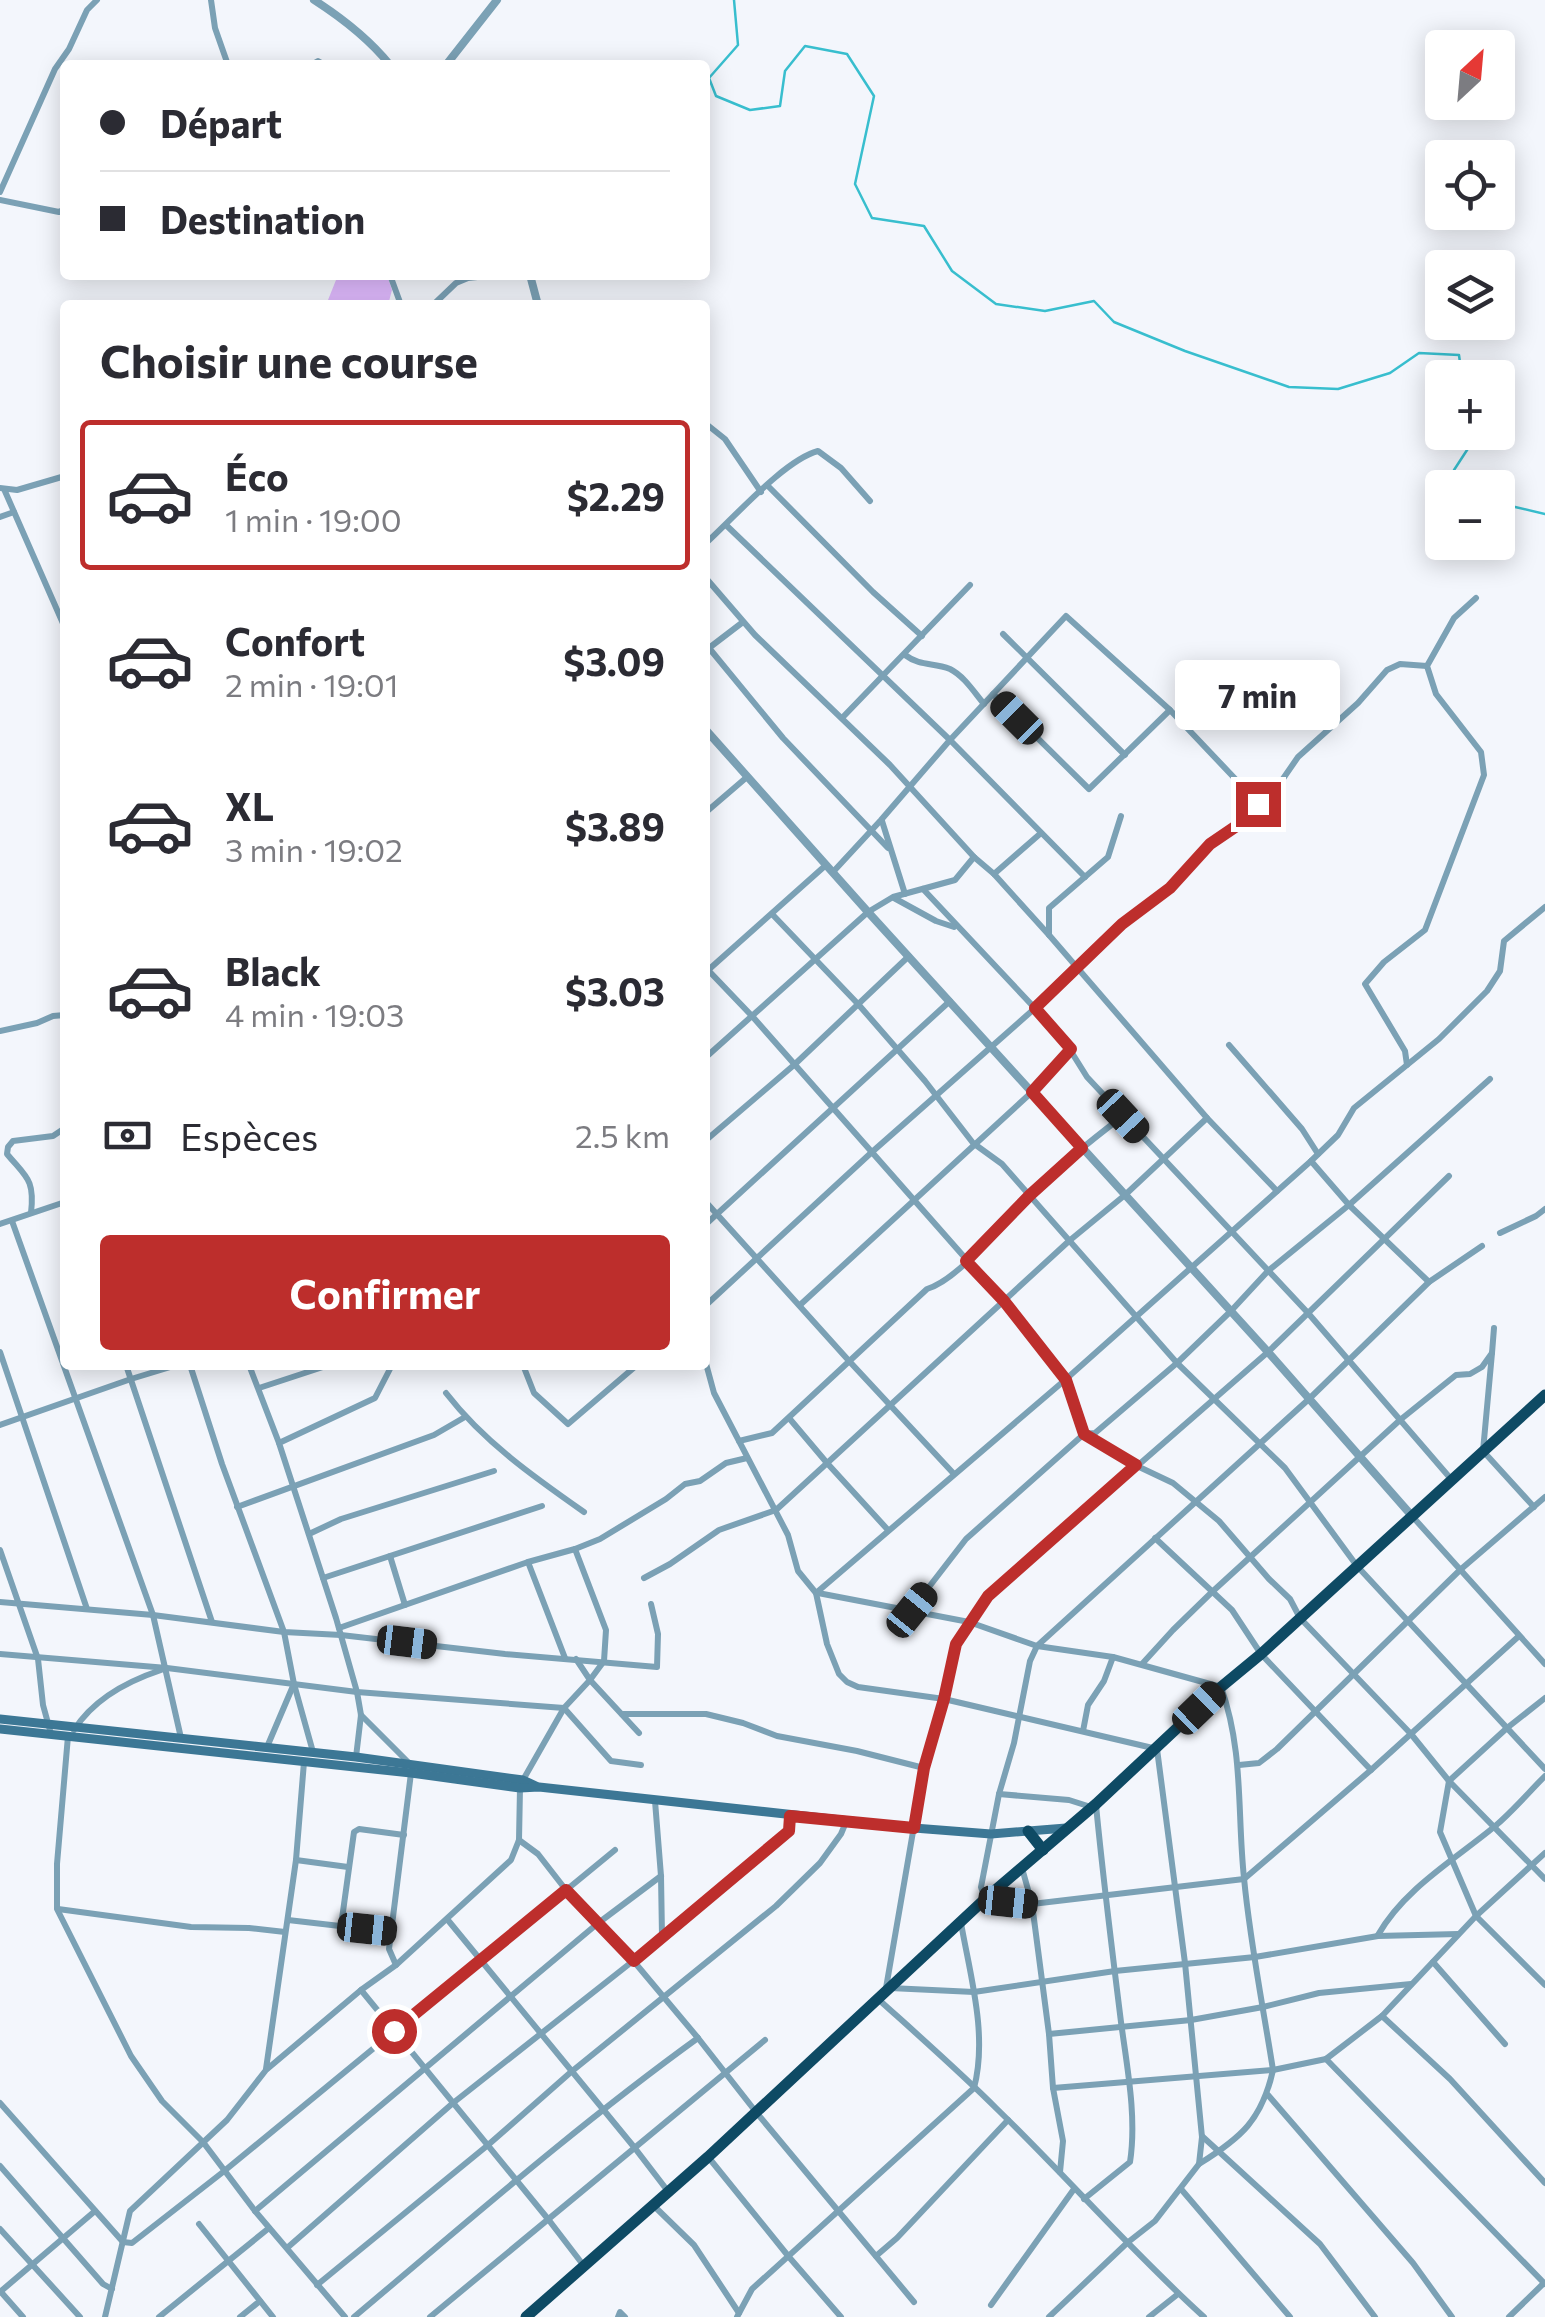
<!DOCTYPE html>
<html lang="fr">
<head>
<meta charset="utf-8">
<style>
	:root { --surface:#fff; --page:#f7f7f7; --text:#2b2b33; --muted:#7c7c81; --line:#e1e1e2; --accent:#bd2e2c }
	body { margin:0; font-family:Commissioner,sans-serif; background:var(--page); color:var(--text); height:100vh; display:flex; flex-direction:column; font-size:38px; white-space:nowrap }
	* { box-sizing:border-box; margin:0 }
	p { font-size:32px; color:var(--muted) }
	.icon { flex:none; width:55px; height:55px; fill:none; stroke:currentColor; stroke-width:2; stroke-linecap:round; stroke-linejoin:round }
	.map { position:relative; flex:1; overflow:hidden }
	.sheet { position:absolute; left:60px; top:300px; width:650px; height:1070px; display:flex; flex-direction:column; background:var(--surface); border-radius:10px; box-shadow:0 5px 25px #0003 }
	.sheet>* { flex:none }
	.top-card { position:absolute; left:60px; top:60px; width:650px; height:220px; border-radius:10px; box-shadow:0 5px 25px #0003; display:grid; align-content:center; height:220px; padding:0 40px; background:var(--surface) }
	.needle { width:65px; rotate:26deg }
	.controls { position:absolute; left:1425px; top:30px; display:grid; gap:20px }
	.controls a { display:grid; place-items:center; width:90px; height:90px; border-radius:10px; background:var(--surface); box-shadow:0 5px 25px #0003; font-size:50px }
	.end { position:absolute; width:45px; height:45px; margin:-22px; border:12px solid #bd2e2c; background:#fff; box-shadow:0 0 0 5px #fff }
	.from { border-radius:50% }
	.bubble { position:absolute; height:70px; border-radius:10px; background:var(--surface); box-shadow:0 5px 25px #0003; font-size:32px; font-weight:700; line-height:70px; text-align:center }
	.car { position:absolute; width:30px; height:60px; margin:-30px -15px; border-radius:12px; box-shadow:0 0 8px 2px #0007; background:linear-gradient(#222 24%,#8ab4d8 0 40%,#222 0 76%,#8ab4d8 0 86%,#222 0) }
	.top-card b { display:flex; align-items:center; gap:35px; height:95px; font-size:38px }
	.top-card b+b { border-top:2px solid var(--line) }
	.top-card i { width:25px; height:25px; background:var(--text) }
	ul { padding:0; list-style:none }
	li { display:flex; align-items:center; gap:30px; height:150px; margin:0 20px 15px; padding:0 20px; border:5px solid transparent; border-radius:10px }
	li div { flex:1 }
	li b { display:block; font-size:38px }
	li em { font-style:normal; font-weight:700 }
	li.active { border-color:var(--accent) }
	li>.icon { width:90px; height:90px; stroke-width:1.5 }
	h2 { padding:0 40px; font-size:45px; line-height:120px }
	.pay { display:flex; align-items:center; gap:25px; height:110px; padding:0 40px; font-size:38px }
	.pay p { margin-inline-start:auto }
	.cta { display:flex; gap:20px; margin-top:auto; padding:20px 40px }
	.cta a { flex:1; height:115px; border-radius:10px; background:var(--accent); color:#fff; font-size:40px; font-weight:700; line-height:115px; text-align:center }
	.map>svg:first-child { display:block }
	.green { fill:#dfb9fd }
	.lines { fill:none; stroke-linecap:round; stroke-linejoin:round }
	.stream { stroke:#38bece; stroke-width:2.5 }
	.minor { stroke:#7ba1b5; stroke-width:6 }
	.tertiary { stroke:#7ba1b5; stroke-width:8 }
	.secondary { stroke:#3c7795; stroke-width:9 }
	.trunk { stroke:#0e4a64; stroke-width:11 }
	.route { stroke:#bd2e2c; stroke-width:12 }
</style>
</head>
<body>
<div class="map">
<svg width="1545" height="2317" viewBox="0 0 1545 2317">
	<rect width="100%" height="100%" fill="#f3f6fc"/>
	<polygon class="green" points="338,275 387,275 392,290 388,305 326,305"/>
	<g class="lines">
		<g class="stream">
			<polyline points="734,0 738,45 709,78 716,96 750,110 780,106 785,71 805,46 847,54 874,96 855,184 872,218 924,226 952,271 996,304 1045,311 1094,301 1114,322 1185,351 1289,387 1338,389 1390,373 1419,353 1459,355 1462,378"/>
			<polyline points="1468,432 1469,447 1454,470 1475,488"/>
			<polyline points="1498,503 1545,514"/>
		</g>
		<g class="minor">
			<polyline points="211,0 215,28 228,65"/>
			<polyline points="311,65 318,61 325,65"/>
			<polyline points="0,192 55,69 69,49 87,10 97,0"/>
			<polyline points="0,200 59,212 65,209"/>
			<polyline points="390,275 401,305"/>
			<polyline points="433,305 456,283 468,278 496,275"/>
			<polyline points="705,423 725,439 761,492"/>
			<polyline points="768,486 873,592 922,636"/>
			<polyline points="0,488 17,490 65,476"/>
			<polyline points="4,489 65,628"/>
			<polyline points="0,517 14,512"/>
			<polyline points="726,525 950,740 1085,877"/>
			<path d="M705 544C733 519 784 460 818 451L841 468 870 501"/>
			<polyline points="705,577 755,635 890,765 974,857 994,874 1049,935"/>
			<polyline points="1003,634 1125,755"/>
			<polyline points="709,648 783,738 888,848"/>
			<polyline points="705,651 743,622"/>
			<path d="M905 655C921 667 933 662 950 669 964 676 974 692 984 704"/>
			<polyline points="993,694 1089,789 1170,710"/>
			<polyline points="843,717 970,585"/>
			<polyline points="705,813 747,777"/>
			<polyline points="1121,816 1108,857 1049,908 1049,935 1207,1118 1277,1191"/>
			<polyline points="882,821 905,894"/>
			<polyline points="833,872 881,820 950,740 1066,616 1170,710 1259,804"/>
			<polyline points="994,874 1041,833"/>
			<polyline points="923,889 1062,1037 1087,1077 1308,1313 1451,1479"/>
			<polyline points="894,898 936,921 954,927"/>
			<polyline points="772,914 858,1004 925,1081 973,1143 1002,1164 1177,1363 1285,1468 1357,1566 1545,1769"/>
			<polyline points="708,970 752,1016 1003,1301 1065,1380 1084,1434 1135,1465 1173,1483 1219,1521 1269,1579 1290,1599 1300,1618 1411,1734 1449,1781 1545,1879"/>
			<polyline points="706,972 826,865"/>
			<polyline points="0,1031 37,1023 53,1016 65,1015"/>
			<polyline points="1229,1045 1302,1129 1318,1154"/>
			<polyline points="705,1058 868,912 893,897 955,880 974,857"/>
			<polyline points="1407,1065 1405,1051 1365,984 1384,962 1425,930 1484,775 1481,752 1436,694 1427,666 1454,618 1476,598"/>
			<polyline points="705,1141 794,1065 909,956"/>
			<polyline points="1311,1161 1349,1205 1429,1282"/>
			<polyline points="705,1201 850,1362 954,1474"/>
			<path d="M31 1213C35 1179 26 1177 7 1154L8 1147 13 1141 53 1136 65 1128"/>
			<polyline points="12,1221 153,1615 181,1738"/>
			<polyline points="0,1224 65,1202"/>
			<polyline points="705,1225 950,1001"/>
			<polyline points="1500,1233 1536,1216 1545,1209"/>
			<polyline points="800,1305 1032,1092 1071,1049"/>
			<polyline points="705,1306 872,1152 1059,987 1122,924 1170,888 1210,844 1235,827 1278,786 1298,757 1358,703 1387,670 1400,664 1427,666"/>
			<polyline points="0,1352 87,1609"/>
			<polyline points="1492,1353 1483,1451 1534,1507"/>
			<polyline points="705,1360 714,1393 788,1535 798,1571 816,1593 827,1644 839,1674 847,1682 858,1687 944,1699 1157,1749 1185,1963 1202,2137 1199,2164 1155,2221 1127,2243 1049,2317"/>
			<polyline points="126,1365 212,1622"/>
			<polyline points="190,1365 222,1464 284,1632 294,1684 313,1752"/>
			<polyline points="249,1365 279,1443"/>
			<polyline points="523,1365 534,1393 568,1424 637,1365"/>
			<polyline points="259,1388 329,1365"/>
			<path d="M446 1393C484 1442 534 1477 584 1512"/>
			<polyline points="789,1418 827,1463 888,1530"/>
			<polyline points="0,1425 131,1379 177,1365"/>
			<path d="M739 1441 772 1433 927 1289C960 1279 1003 1222 1029 1196 1058 1167 1090 1141 1123 1116"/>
			<polyline points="237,1507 434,1435 465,1417"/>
			<polyline points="1412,1516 1545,1664"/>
			<polyline points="309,1534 341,1519 494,1471"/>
			<polyline points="1155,1538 1232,1610 1261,1654 1371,1770 1244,1879 1032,1904 985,1899 981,1887 999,1794 1014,1743 1030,1661 1037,1646 1309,1399 1429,1282 1482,1246"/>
			<polyline points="0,1550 38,1659 43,1705 51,1734"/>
			<polyline points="390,1556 405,1605"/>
			<polyline points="528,1562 575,1549 600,1539 666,1499 685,1484 700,1481 726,1463 747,1458"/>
			<polyline points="323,1578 542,1506"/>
			<polyline points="644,1578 670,1564 719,1530 776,1510 1069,1241 1125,1195 1207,1118"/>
			<polyline points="816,1593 1065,1380 1311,1161 1338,1135 1354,1108 1439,1039 1487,991 1500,971 1504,941 1545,907"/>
			<path d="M818 1593 969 1622 1037 1646 1113 1657 1221 1687C1244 1752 1237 1812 1244 1878 1250 1942 1263 2006 1273 2070 1262 2120 1241 2138 1199 2164"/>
			<polyline points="0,1602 153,1615 284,1632 341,1635 505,1654 657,1667 658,1634 651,1604"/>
			<polyline points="912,1609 966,1539 1084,1434 1095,1433 1177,1363 1231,1311 1268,1271 1349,1205 1490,1079"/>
			<polyline points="339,1628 528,1562 565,1658"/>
			<polyline points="0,1654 167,1668 357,1692 564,1708 611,1761 641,1765"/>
			<polyline points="576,1659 590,1680 639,1733"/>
			<polyline points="1142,1664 1173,1630 1212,1592 1400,1420 1456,1375 1470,1374 1482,1367 1492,1353 1494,1328"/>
			<polyline points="1545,1698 1507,1728 1449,1781 1440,1832 1476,1916 1545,1985"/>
			<polyline points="622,1714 706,1714 743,1723 777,1736 857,1751 924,1768"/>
			<polyline points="361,1715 409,1763"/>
			<path d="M74 1730C93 1700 128 1681 161 1670"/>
			<polyline points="1083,1731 1088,1705 1104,1681 1113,1657"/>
			<polyline points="68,1736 57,1864 57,1909 131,2056 162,2101 203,2142 255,2211 345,2317"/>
			<polyline points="267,1747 293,1686"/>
			<polyline points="356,1757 361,1715 357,1692 336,1618 279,1443 375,1398 392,1365"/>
			<polyline points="1239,1765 1259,1763 1277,1749 1460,1570 1545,1497"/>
			<polyline points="1371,1770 1519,1636"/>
			<polyline points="999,1794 1069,1800 1091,1807"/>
			<polyline points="655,1801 661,1876 662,1936"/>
			<polyline points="519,1840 538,1854 566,1890 626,1952 698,2038 756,2112 914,2302"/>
			<polyline points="296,1860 348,1867"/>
			<polyline points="1022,1868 1032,1904 1049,2034 1191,2020 1263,2007 1319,1993 1411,1984"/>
			<polyline points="58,1909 191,1927 249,1928 285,1932"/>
			<polyline points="447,1919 634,2147 667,2190"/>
			<polyline points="288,1920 392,1932"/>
			<polyline points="341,1926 354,1832 359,1829 404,1835"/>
			<path d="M1378 1935C1404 1889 1454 1860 1494 1827 1512 1812 1528 1793 1545 1776"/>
			<polyline points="1433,1962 1505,2044"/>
			<polyline points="396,1965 389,1949 411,1773"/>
			<polyline points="886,1988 924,1768 944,1699 956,1644 988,1596 1268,1352 1449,1176"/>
			<polyline points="890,1988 974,1992 1115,1971 1255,1957 1378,1936 1458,1934"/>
			<polyline points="361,1990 548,2219 584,2266"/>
			<path d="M878 1999C918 2035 959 2071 997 2109 1067 2177 1131 2251 1204 2317"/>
			<polyline points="1382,2016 1450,2079 1545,2183"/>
			<polyline points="1049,2034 1053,2088 1063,2141 1060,2172"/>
			<polyline points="1326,2059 1545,2284"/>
			<polyline points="266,2069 296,1860 304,1762"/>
			<polyline points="1053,2088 1273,2070 1326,2059 1382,2016 1476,1916 1545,1853"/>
			<polyline points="1268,2095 1413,2263 1452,2317"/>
			<polyline points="0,2103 123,2242 132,2243 223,2172 615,1850"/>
			<polyline points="1203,2137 1320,2244 1375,2317"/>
			<polyline points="709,2158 789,2257 841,2317"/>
			<polyline points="0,2166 103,2284 112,2289"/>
			<polyline points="1181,2189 1290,2317"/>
			<path d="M1084 2199 1130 2162C1137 2117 1127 2067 1121 2022 1112 1950 1103 1878 1096 1805"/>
			<polyline points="654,2206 694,2245 739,2313"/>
			<polyline points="255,2211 597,1924 661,1876"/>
			<polyline points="199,2224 273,2317"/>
			<polyline points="0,2229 80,2317"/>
			<polyline points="287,2248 453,2103 633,1961 789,1831 790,1816"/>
			<polyline points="876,2256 897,2238 1008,2120"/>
			<polyline points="317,2285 488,2145 571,2072 776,1906 820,1863 841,1834 846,1822"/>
			<polyline points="0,2292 95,2211"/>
			<polyline points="1,2292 23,2317"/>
			<polyline points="991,2305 1074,2189"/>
			<polyline points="105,2317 130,2211 227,2120 266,2070 361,1990 396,1965 511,1860 519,1840 520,1788 523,1780 564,1708 590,1680 604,1661 606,1630 575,1549"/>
			<polyline points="159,2317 269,2228"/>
			<polyline points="240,2317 260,2301"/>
			<path d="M354 2317C467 2222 579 2124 698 2038"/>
			<polyline points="430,2317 765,2040"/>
			<polyline points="618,2317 620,2312 625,2317"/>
			<path d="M737 2317 752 2289 974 2088C988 2035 970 1975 961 1923"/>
			<polyline points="1149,2317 1178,2294"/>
			<polyline points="1509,2317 1544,2283"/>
		</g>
		<g class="tertiary">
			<path d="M314 0C342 18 369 39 390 65"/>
			<polyline points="446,65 497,0"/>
			<polyline points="530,275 538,305"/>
			<polyline points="705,729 868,912 1268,1352 1412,1516"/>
		</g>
		<g class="secondary">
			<polyline points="0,1719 356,1757 523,1780 536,1786"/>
			<polyline points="0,1729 411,1773 520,1788 539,1787 914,1828 991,1834 1066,1828"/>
		</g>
		<g class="trunk">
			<polyline points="1028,1831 1043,1850"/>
			<polyline points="526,2317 708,2157 985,1899 1096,1804 1221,1687 1261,1654 1545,1395"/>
		</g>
	</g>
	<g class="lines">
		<polyline class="route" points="394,2031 566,1890 634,1961 789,1831 790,1816 914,1828 924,1768 944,1699 956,1644 988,1596 1136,1465 1084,1434 1066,1380 1004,1301 966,1261 1030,1195 1082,1148 1032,1092 1071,1049 1035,1008 1122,924 1170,888 1210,844 1235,827 1258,804"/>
	</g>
</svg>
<div class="controls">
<a><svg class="needle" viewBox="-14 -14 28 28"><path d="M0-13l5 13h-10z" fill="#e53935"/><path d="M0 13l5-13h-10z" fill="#7c7c81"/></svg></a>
<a><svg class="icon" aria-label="locate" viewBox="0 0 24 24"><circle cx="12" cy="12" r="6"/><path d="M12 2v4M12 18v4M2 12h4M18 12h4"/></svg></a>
<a><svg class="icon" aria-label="layers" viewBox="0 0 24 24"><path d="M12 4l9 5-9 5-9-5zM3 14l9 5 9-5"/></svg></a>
<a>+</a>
<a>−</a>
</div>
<i class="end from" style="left:394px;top:2031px"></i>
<i class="end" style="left:1258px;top:804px"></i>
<div class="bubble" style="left:1175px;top:660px;width:165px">7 min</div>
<i class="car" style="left:1017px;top:718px;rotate:315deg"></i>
<i class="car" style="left:1123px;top:1116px;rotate:137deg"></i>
<i class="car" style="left:912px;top:1610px;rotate:39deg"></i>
<i class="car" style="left:407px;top:1642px;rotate:97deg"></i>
<i class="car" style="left:1199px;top:1708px;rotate:46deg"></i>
<i class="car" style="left:1008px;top:1902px;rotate:96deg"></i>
<i class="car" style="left:367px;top:1929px;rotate:96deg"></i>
<div class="top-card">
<b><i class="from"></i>Départ</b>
<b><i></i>Destination</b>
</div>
<section class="sheet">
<h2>Choisir une course</h2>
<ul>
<li class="active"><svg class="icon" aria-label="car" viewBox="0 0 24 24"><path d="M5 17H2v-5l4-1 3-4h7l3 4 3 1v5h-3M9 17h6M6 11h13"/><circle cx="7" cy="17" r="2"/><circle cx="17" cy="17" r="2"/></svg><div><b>Éco</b><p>1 min · 19:00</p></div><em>$2.29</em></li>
<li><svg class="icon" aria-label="car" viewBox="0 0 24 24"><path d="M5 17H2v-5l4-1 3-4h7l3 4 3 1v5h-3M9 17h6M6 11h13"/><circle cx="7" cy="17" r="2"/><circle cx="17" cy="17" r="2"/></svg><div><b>Confort</b><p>2 min · 19:01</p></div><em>$3.09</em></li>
<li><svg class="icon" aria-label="car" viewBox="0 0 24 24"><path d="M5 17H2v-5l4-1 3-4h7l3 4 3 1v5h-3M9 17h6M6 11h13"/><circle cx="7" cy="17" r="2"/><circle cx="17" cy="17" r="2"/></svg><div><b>XL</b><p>3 min · 19:02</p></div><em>$3.89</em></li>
<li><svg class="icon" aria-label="car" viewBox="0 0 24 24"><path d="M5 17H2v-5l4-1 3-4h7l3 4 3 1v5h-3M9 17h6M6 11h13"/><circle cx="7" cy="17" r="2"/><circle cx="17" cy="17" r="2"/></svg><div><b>Black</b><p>4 min · 19:03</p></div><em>$3.03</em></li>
</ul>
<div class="pay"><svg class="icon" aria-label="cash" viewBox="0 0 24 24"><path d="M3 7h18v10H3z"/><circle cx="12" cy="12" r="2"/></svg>Espèces<p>2.5 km</p></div>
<div class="cta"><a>Confirmer</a></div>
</section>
</div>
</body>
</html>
